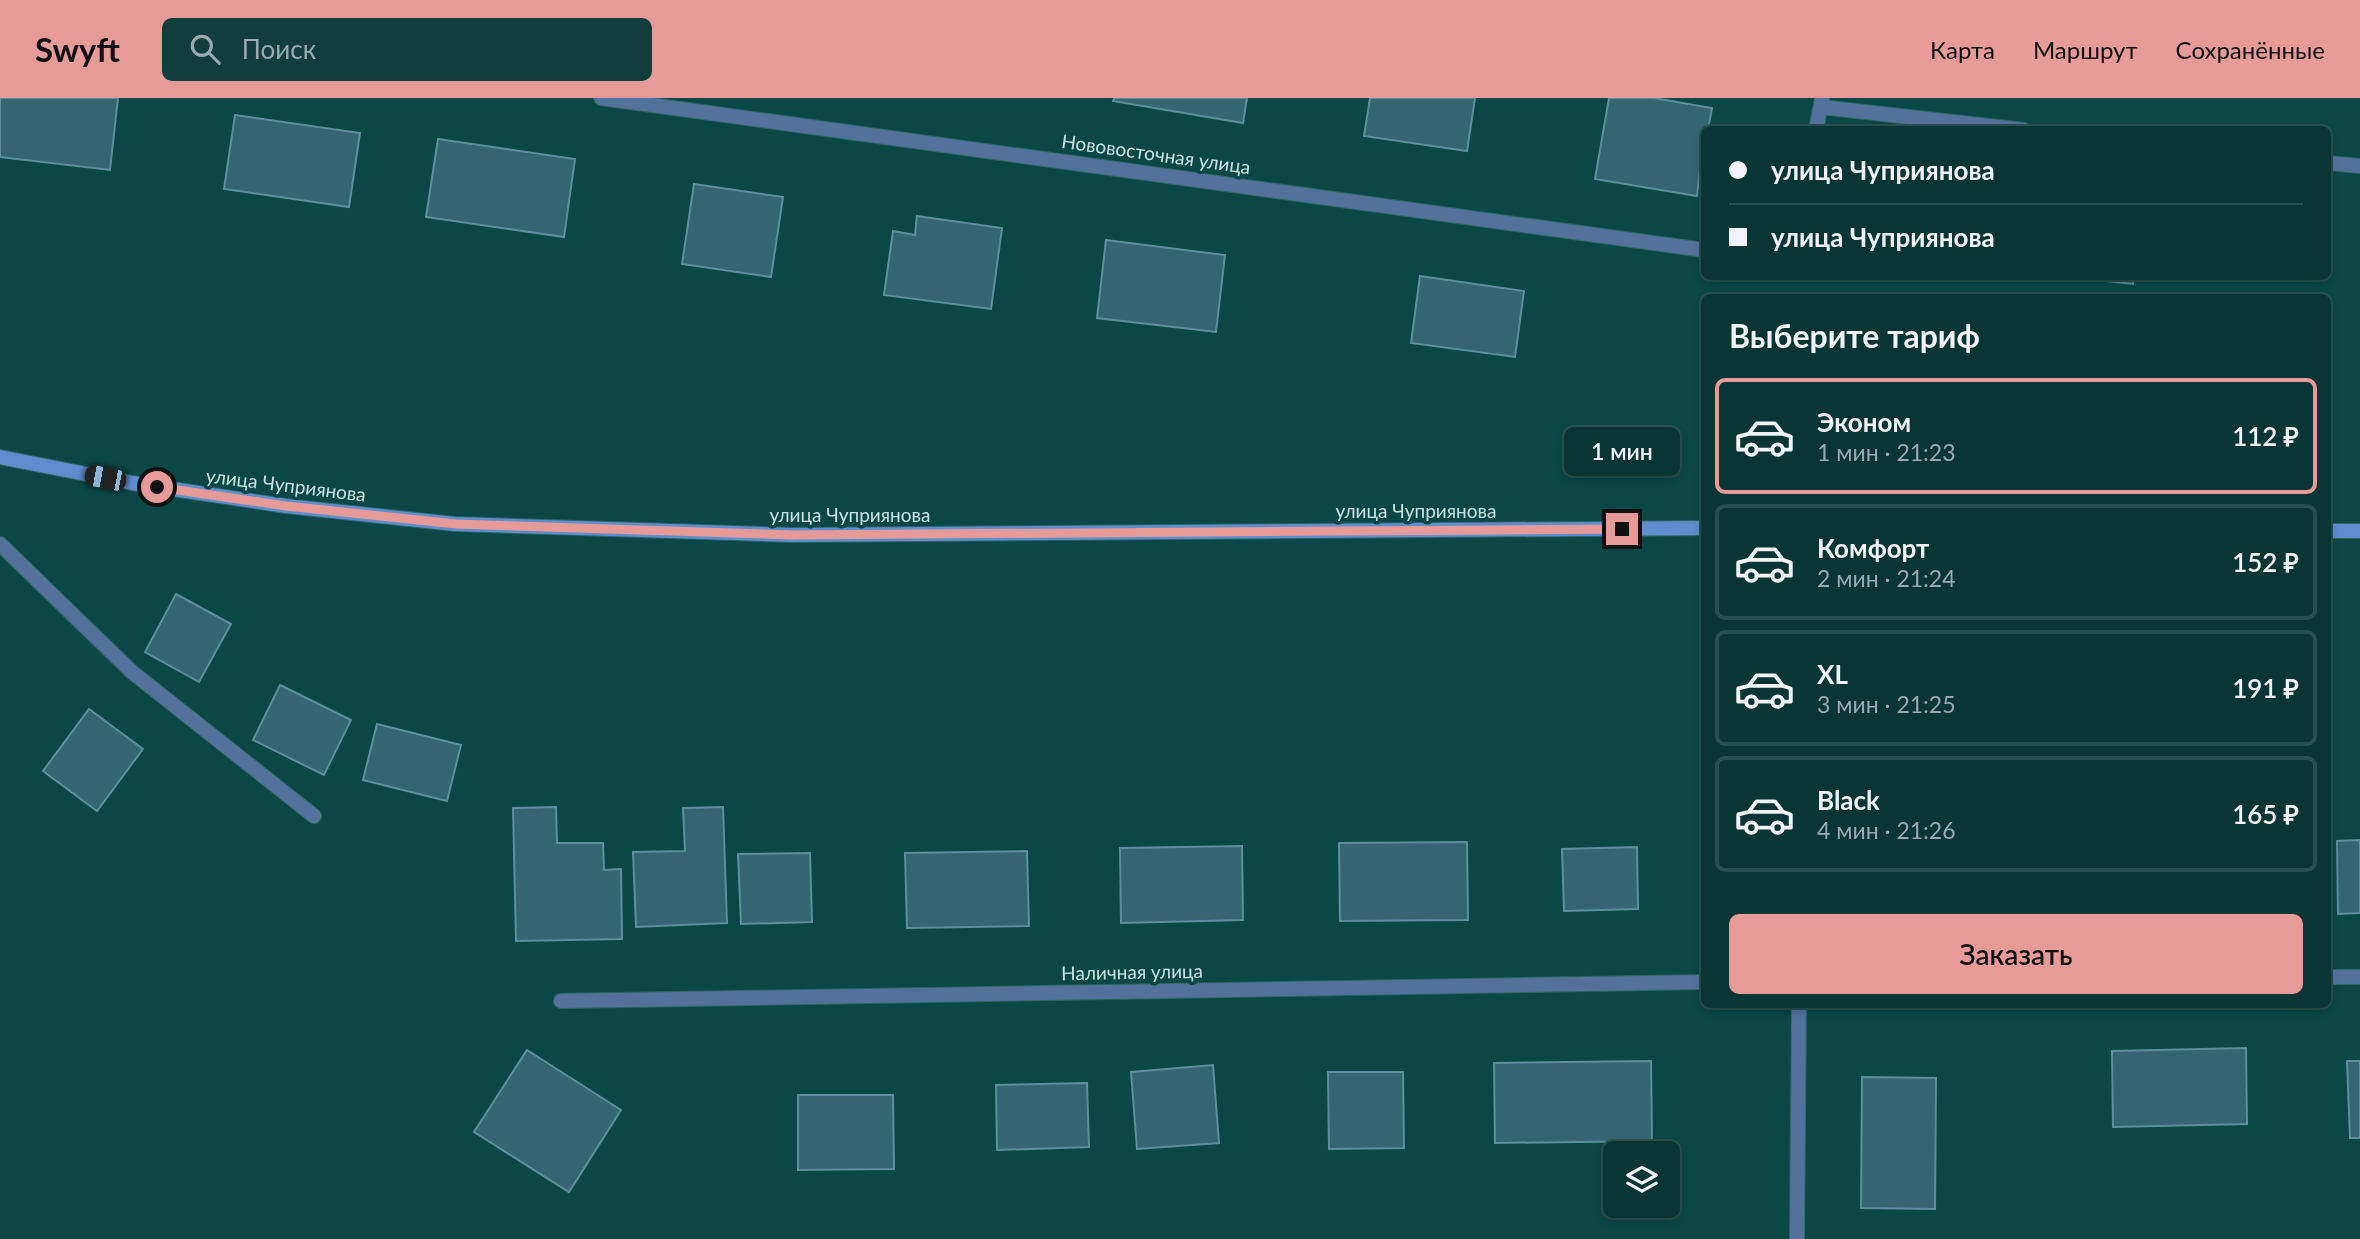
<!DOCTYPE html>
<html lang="ru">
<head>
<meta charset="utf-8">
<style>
	:root { --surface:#093535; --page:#123d3d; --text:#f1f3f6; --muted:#99abad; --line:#295050; --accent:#e69b98 }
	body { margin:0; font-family:Lato,sans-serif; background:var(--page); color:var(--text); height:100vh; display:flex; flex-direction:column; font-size:26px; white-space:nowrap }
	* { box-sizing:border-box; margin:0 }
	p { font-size:23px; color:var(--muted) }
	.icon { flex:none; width:38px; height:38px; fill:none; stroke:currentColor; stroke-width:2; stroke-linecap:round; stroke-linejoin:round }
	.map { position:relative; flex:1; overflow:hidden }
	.panel { position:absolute; left:1701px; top:196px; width:630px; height:714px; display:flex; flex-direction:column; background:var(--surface); border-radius:10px; box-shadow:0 4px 10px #0003,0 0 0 2px var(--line) }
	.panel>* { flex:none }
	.banner { position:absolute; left:1701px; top:28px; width:630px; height:154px; border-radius:10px; box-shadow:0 4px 10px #0003,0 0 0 2px var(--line); display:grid; align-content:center; height:154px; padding:0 28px; background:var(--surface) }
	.buttons { position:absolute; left:1603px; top:1043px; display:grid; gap:14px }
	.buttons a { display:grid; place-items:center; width:77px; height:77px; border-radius:10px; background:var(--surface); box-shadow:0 4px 10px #0003,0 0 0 2px var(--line); font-size:35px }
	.end { position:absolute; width:32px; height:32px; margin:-16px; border:9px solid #e69b98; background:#111; box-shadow:0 0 0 4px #111 }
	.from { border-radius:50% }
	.bubble { position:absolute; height:49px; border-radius:10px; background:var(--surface); box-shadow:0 4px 10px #0003,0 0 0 2px var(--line); font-size:23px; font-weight:600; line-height:49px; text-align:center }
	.car { position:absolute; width:21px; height:42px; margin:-21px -10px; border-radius:9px; box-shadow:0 0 5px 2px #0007; background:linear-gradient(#222 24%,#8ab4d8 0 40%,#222 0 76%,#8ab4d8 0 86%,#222 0) }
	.banner b { display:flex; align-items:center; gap:24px; height:66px; font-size:26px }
	.banner b+b { border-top:2px solid var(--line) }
	.banner i { width:18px; height:18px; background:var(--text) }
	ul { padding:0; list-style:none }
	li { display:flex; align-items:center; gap:21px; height:116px; margin:0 14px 10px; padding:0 14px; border:4px solid var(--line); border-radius:10px }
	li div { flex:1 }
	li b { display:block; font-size:26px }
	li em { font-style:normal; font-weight:600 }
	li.on { border-color:var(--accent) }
	li>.icon { width:63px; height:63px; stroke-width:1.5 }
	h2 { padding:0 28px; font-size:32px; line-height:84px }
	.cta { display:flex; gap:14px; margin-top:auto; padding:14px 28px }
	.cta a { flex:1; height:80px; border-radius:10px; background:var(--accent); color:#111; font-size:28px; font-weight:600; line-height:80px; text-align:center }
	header { display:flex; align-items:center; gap:42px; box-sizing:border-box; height:98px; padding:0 35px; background:var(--accent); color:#111 }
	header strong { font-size:33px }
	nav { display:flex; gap:38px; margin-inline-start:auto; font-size:24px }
	.search { width:490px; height:63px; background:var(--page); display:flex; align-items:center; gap:18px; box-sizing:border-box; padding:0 24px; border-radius:10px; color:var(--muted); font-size:26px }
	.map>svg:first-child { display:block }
	.building { fill:#346571; stroke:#5d8f9c; stroke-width:2 }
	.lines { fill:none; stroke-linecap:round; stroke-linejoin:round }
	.lane-casing { stroke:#316666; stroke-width:16 }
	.street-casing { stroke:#316666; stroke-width:16 }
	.secondary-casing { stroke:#316666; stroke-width:16 }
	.lane { stroke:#53729b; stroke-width:14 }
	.street { stroke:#53729b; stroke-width:14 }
	.secondary { stroke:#5d8ece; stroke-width:14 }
	.route { stroke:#e69b98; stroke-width:9 }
	.labels { text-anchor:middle; stroke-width:7; stroke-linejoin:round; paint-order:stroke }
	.street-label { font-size:19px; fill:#c7e2e1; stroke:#0c4747 }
</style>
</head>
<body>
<header>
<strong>Swyft</strong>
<div class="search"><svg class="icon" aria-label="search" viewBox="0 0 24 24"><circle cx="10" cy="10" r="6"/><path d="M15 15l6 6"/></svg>Поиск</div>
<nav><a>Карта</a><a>Маршрут</a><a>Сохранённые</a></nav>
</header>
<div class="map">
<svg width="2360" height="1141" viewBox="0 0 2360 1141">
	<rect width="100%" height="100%" fill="#0c4747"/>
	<g class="building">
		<polygon points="0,0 118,0 110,72 0,59"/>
		<polygon points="1114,0 1247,0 1243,25 1113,3"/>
		<polygon points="1370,0 1475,0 1467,53 1364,38"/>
		<polygon points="1609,0 1654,0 1712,10 1708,32 1704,32 1697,98 1595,81"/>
		<polygon points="235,17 360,35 349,109 224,91"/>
		<polygon points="438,41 575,61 564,139 426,119"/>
		<polygon points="694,86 783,99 771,179 682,166"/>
		<polygon points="917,118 1002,130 991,211 884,197 893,133 915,137"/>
		<polygon points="1106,142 1225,157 1216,234 1097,220"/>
		<polygon points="1420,178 1524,193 1515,259 1411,245"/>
		<polygon points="2060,178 2134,178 2133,186"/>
		<polygon points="176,496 231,526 199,584 145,554"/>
		<polygon points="280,587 351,622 324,677 253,642"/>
		<polygon points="89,611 143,651 97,713 43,673"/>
		<polygon points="377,626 461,647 447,703 363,682"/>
		<polygon points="556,709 557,745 603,745 604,772 621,771 622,841 516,843 513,710"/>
		<polygon points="723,709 727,825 636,829 633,754 685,753 683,710"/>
		<polygon points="2360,742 2360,815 2338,816 2337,743"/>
		<polygon points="1467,744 1468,822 1340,823 1339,745"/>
		<polygon points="1242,748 1243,822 1121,825 1120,750"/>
		<polygon points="1637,749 1638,811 1564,813 1562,751"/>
		<polygon points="1027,753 1029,828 907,830 905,755"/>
		<polygon points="810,755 812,824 741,826 738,756"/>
		<polygon points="2246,950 2247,1026 2113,1029 2112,953"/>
		<polygon points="527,952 621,1012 569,1094 474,1034"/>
		<polygon points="1651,963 1652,1043 1495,1045 1494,965"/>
		<polygon points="2347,963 2360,963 2360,1040 2350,1040"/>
		<polygon points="1213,967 1219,1045 1137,1051 1131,974"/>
		<polygon points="1328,974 1403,974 1404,1050 1329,1051"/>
		<polygon points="1862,979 1936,980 1935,1111 1861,1110"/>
		<polygon points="1087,985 1089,1049 997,1052 996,987"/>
		<polygon points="798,997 893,997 894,1071 798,1072"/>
	</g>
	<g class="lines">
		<defs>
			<polyline id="lane" points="0,446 132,574 314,718"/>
			<g id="street">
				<polyline points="601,0 1704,152"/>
				<polyline points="1821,9 2024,32"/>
				<polyline points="1816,32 1822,1"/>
				<polyline points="2328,65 2360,68"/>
				<polyline points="2328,879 2360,879"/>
				<polyline points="561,903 1704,884"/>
				<polyline points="1797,1141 1799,906"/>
			</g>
			<g id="secondary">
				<polyline points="0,359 132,385 286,408 455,426 792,437 1704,430"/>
				<polyline points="2328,433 2360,433"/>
			</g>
		</defs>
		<use href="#lane" class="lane-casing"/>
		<use href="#street" class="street-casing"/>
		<use href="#secondary" class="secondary-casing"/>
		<use href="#lane" class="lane"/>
		<use href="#street" class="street"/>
		<use href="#secondary" class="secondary"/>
	</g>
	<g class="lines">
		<polyline class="route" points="157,389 286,408 456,426 792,437 1622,431"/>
	</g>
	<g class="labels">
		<g class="street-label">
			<text transform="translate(1156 56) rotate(8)" y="7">Нововосточная улица</text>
			<text transform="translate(286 387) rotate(7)" y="7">улица Чуприянова</text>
			<text x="1416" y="420">улица Чуприянова</text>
			<text x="850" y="424">улица Чуприянова</text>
			<text transform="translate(1132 874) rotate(-1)" y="7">Наличная улица</text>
		</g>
	</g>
</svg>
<div class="buttons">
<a><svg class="icon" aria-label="layers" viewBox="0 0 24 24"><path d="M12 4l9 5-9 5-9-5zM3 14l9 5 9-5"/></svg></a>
</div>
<i class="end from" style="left:157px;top:389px"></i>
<i class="end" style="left:1622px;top:431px"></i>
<div class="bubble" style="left:1564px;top:329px;width:116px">1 мин</div>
<i class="car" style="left:105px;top:380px;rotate:281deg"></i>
<div class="banner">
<b><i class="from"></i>улица Чуприянова</b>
<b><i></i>улица Чуприянова</b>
</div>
<section class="panel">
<h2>Выберите тариф</h2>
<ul>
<li class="on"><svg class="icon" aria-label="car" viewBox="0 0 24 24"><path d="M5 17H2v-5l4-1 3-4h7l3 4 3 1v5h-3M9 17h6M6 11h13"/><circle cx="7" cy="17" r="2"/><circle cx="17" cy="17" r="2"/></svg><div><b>Эконом</b><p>1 мин · 21:23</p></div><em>112 ₽</em></li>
<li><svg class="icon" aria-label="car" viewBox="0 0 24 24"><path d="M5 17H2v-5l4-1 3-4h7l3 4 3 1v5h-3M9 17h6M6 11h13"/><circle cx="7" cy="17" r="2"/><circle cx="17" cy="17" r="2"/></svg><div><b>Комфорт</b><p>2 мин · 21:24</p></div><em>152 ₽</em></li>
<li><svg class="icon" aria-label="car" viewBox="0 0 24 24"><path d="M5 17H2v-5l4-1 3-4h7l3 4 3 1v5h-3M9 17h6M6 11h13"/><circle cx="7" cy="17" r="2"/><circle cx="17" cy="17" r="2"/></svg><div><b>XL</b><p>3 мин · 21:25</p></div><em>191 ₽</em></li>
<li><svg class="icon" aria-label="car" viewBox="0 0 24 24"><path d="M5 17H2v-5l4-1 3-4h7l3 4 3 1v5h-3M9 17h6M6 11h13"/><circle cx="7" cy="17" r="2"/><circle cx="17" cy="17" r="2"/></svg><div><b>Black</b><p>4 мин · 21:26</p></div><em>165 ₽</em></li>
</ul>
<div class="cta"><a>Заказать</a></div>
</section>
</div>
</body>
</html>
